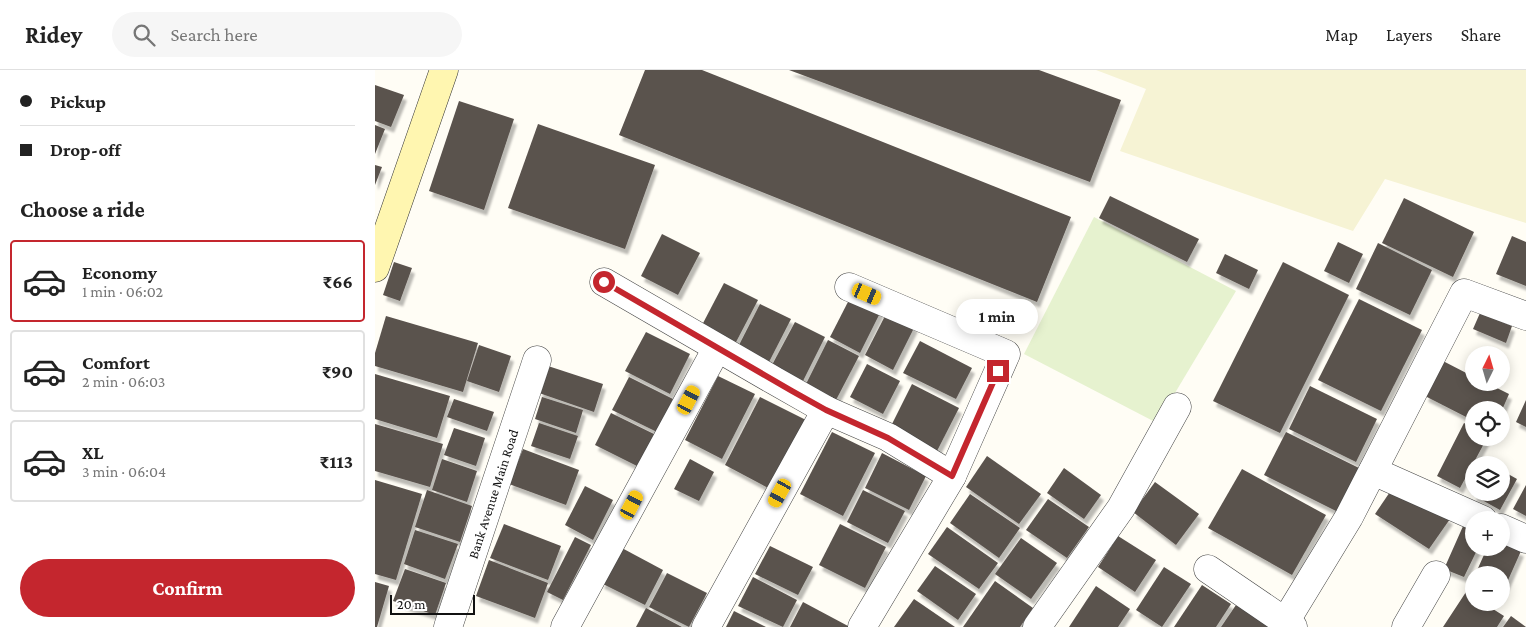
<!DOCTYPE html>
<html lang="en">
<head>
<meta charset="utf-8">
<style>
	:root { --surface:#fff; --page:#f6f6f6; --text:#222; --muted:#767676; --line:#e0e0e0; --accent:#c4262e }
	body { margin:0; font-family:"Crimson Pro",serif; background:var(--page); color:var(--text); height:100vh; display:flex; flex-direction:column; font-size:19px; white-space:nowrap }
	* { box-sizing:border-box; margin:0 }
	p { font-size:16px; color:var(--muted) }
	.icon { flex:none; width:28px; height:28px; fill:none; stroke:currentColor; stroke-width:2; stroke-linecap:round; stroke-linejoin:round }
	.map { position:relative; flex:1; overflow:hidden }
	.sheet { display:flex; flex-direction:column; background:var(--surface); width:375px }
	.sheet>* { flex:none }
	.hud { display:grid; align-content:center; height:110px; padding:0 20px; background:var(--surface) }
	.needle { width:32px; rotate:5deg }
	.buttons { position:absolute; left:1090px; top:276px; display:grid; gap:10px }
	.buttons a { display:grid; place-items:center; width:45px; height:45px; border-radius:50%; background:var(--surface); box-shadow:0 2px 12px #0003; font-size:25px }
	.scale { position:absolute; left:15px; bottom:12px; width:85px; box-sizing:border-box; padding-left:5px; border:2px solid #111; border-top:0; font-size:14px; line-height:18px; white-space:nowrap; color:#111; -webkit-text-stroke:4px #fff; paint-order:stroke }
	.end { position:absolute; width:22px; height:22px; margin:-11px; border:6px solid #c4262e; background:#fff; box-shadow:0 0 0 2px #fff }
	.from { border-radius:50% }
	.bubble { position:absolute; height:35px; border-radius:18px; background:var(--surface); box-shadow:0 2px 12px #0003; font-size:16px; font-weight:700; line-height:35px; text-align:center }
	.car { position:absolute; width:15px; height:30px; margin:-15px -8px; border-radius:6px; box-shadow:0 0 4px 1px #0007; background:linear-gradient(#f5c518 24%,#345 0 40%,#f5c518 0 76%,#345 0 86%,#f5c518 0) }
	.hud b { display:flex; align-items:center; gap:18px; height:48px; font-size:19px }
	.hud b+b { border-top:1px solid var(--line) }
	.hud i { width:12px; height:12px; background:var(--text) }
	ul { padding:0; list-style:none }
	li { display:flex; align-items:center; gap:15px; height:82px; margin:0 10px 8px; padding:0 10px; border:2px solid var(--line); border-radius:5px }
	li div { flex:1 }
	li b { display:block; font-size:19px }
	li em { font-style:normal; font-weight:700 }
	li.active { border-color:var(--accent) }
	li>.icon { width:45px; height:45px; stroke-width:1.5 }
	h2 { padding:0 20px; font-size:22px; line-height:60px }
	.primary-button { display:flex; gap:10px; margin-top:auto; padding:10px 20px }
	.primary-button a { flex:1; height:58px; border-radius:30px; background:var(--accent); color:#fff; font-size:20px; font-weight:700; line-height:58px; text-align:center }
	header { display:flex; align-items:center; gap:30px; box-sizing:border-box; height:70px; padding:0 25px; background:var(--surface); border-bottom:1px solid var(--line) }
	header strong { font-size:24px }
	nav { display:flex; gap:28px; margin-inline-start:auto; font-size:18px }
	.search { width:350px; height:45px; background:var(--page); display:flex; align-items:center; gap:12px; box-sizing:border-box; padding:0 18px; border-radius:28px; color:var(--muted); font-size:19px }
	main { display:flex; flex:1; min-height:0 }
	.map>svg:first-child { display:block }
	.farmland { fill:#f6f3d4 }
	.pitch { fill:#e6f2cf }
	.building { fill:#5a524d; filter:url(#shadow) }
	.lines { fill:none; stroke-linecap:round; stroke-linejoin:round }
	.street-casing { stroke:#444; stroke-width:29 }
	.secondary-casing { stroke:#333; stroke-width:29 }
	.street { stroke:#fff; stroke-width:28 }
	.secondary { stroke:#fff6b0; stroke-width:28 }
	.route { stroke:#c4262e; stroke-width:6 }
	.labels { text-anchor:middle; stroke-width:5; stroke-linejoin:round; paint-order:stroke }
	.street-label { font-size:14px; fill:#111; stroke:#fff }
</style>
</head>
<body>
<header>
<strong>Ridey</strong>
<div class="search"><svg class="icon" aria-label="search" viewBox="0 0 24 24"><circle cx="10" cy="10" r="6"/><path d="M15 15l6 6"/></svg>Search here</div>
<nav><a>Map</a><a>Layers</a><a>Share</a></nav>
</header>
<main>
<section class="sheet">
<div class="hud">
<b><i class="from"></i>Pickup</b>
<b><i></i>Drop-off</b>
</div>
<h2>Choose a ride</h2>
<ul>
<li class="active"><svg class="icon" aria-label="car" viewBox="0 0 24 24"><path d="M5 17H2v-5l4-1 3-4h7l3 4 3 1v5h-3M9 17h6M6 11h13"/><circle cx="7" cy="17" r="2"/><circle cx="17" cy="17" r="2"/></svg><div><b>Economy</b><p>1 min · 06:02</p></div><em>₹66</em></li>
<li><svg class="icon" aria-label="car" viewBox="0 0 24 24"><path d="M5 17H2v-5l4-1 3-4h7l3 4 3 1v5h-3M9 17h6M6 11h13"/><circle cx="7" cy="17" r="2"/><circle cx="17" cy="17" r="2"/></svg><div><b>Comfort</b><p>2 min · 06:03</p></div><em>₹90</em></li>
<li><svg class="icon" aria-label="car" viewBox="0 0 24 24"><path d="M5 17H2v-5l4-1 3-4h7l3 4 3 1v5h-3M9 17h6M6 11h13"/><circle cx="7" cy="17" r="2"/><circle cx="17" cy="17" r="2"/></svg><div><b>XL</b><p>3 min · 06:04</p></div><em>₹113</em></li>
</ul>
<div class="primary-button"><a>Confirm</a></div>
</section>
<div class="map">
<svg width="1151" height="557" viewBox="0 0 1151 557">
	<defs>
		<filter id="shadow"><feDropShadow dx="3" dy="5.5" stdDeviation="1" flood-color="#0004"/></filter>
	</defs>
	<rect width="100%" height="100%" fill="#fffdf5"/>
	<polygon class="farmland" points="721,0 1151,0 1151,153 1010,109 978,161 745,81 771,19"/>
	<polygon class="pitch" points="719,147 861,221 782,353 649,284"/>
	<g class="building">
		<polygon points="270,0 327,0 696,147 662,232 244,65"/>
		<polygon points="414,0 664,0 746,30 715,112"/>
		<polygon points="0,15 29,25 16,57 0,51"/>
		<polygon points="84,31 139,49 109,140 54,121"/>
		<polygon points="163,54 280,95 250,179 133,138"/>
		<polygon points="0,55 10,59 0,84"/>
		<polygon points="0,95 7,97 0,115"/>
		<polygon points="735,126 824,169 812,192 724,148"/>
		<polygon points="1029,128 1099,162 1078,207 1007,173"/>
		<polygon points="287,164 325,183 303,225 266,206"/>
		<polygon points="1137,166 1151,172 1151,216 1121,204"/>
		<polygon points="963,172 988,184 974,213 949,201"/>
		<polygon points="1003,173 1057,200 1035,245 981,219"/>
		<polygon points="850,184 883,200 874,219 841,203"/>
		<polygon points="19,192 37,198 25,231 8,225"/>
		<polygon points="908,192 974,225 905,363 838,331"/>
		<polygon points="349,213 383,230 360,274 326,257"/>
		<polygon points="476,226 506,241 485,283 455,267"/>
		<polygon points="984,229 1047,260 1006,341 943,310"/>
		<polygon points="385,234 416,249 394,292 363,277"/>
		<polygon points="512,242 540,256 518,300 490,285"/>
		<polygon points="1105,243 1137,256 1131,273 1098,259"/>
		<polygon points="11,246 103,273 88,322 0,296 0,283"/>
		<polygon points="420,252 450,267 428,311 397,295"/>
		<polygon points="271,262 315,284 295,324 250,301"/>
		<polygon points="453,270 484,286 461,330 431,314"/>
		<polygon points="545,271 597,298 581,329 528,303"/>
		<polygon points="104,275 136,286 124,322 92,311"/>
		<polygon points="1068,291 1099,307 1099,312 1110,312 1134,324 1127,340 1099,340 1099,351 1050,326"/>
		<polygon points="492,294 525,311 508,344 475,327"/>
		<polygon points="173,296 228,314 219,342 164,323"/>
		<polygon points="0,304 75,326 62,368 0,349"/>
		<polygon points="343,306 380,324 347,389 310,370"/>
		<polygon points="254,307 298,329 282,362 237,340"/>
		<polygon points="537,314 584,338 562,381 515,358"/>
		<polygon points="935,316 1002,349 981,392 914,359"/>
		<polygon points="167,327 208,340 201,363 160,349"/>
		<polygon points="385,327 431,350 395,419 350,395"/>
		<polygon points="79,329 119,342 112,361 72,347"/>
		<polygon points="1151,330 1151,357 1141,352"/>
		<polygon points="236,343 281,365 264,397 220,375"/>
		<polygon points="164,353 203,366 195,389 156,376"/>
		<polygon points="1089,353 1099,358 1099,368 1112,368 1085,418 1062,406"/>
		<polygon points="0,354 68,374 55,417 0,401"/>
		<polygon points="79,358 110,368 101,396 69,385"/>
		<polygon points="457,362 500,383 468,446 425,424"/>
		<polygon points="911,362 984,398 963,442 889,405"/>
		<polygon points="148,379 204,400 191,435 134,414"/>
		<polygon points="507,383 551,406 534,440 490,418"/>
		<polygon points="612,386 666,424 644,454 591,417"/>
		<polygon points="67,389 102,401 92,432 57,420"/>
		<polygon points="315,389 339,402 324,431 299,419"/>
		<polygon points="689,398 726,425 709,449 672,423"/>
		<polygon points="867,399 951,445 917,505 833,458"/>
		<polygon points="1126,400 1142,409 1125,440 1098,425 1100,422 1126,422"/>
		<polygon points="0,410 47,424 21,510 0,504"/>
		<polygon points="780,412 824,444 801,475 758,442"/>
		<polygon points="1021,413 1075,449 1054,479 1000,444"/>
		<polygon points="1151,415 1151,446 1138,439"/>
		<polygon points="210,416 238,430 218,470 190,455"/>
		<polygon points="52,420 97,436 85,472 40,457"/>
		<polygon points="488,420 530,441 513,473 472,452"/>
		<polygon points="595,424 645,458 624,488 575,453"/>
		<polygon points="673,429 714,457 692,488 651,460"/>
		<polygon points="129,454 186,476 173,510 115,488"/>
		<polygon points="465,454 511,477 490,518 444,495"/>
		<polygon points="1089,454 1099,458 1099,478 1103,478 1089,507 1069,499"/>
		<polygon points="572,457 623,493 604,519 553,484"/>
		<polygon points="40,460 83,474 70,509 29,494"/>
		<polygon points="743,466 781,490 760,522 723,497"/>
		<polygon points="200,467 216,475 188,530 172,522"/>
		<polygon points="646,468 682,493 656,529 620,504"/>
		<polygon points="1126,473 1146,481 1126,526 1126,505 1100,505 1112,478 1126,478"/>
		<polygon points="395,476 438,497 423,525 380,504"/>
		<polygon points="245,477 288,500 270,535 226,513"/>
		<polygon points="114,490 173,513 160,548 101,526"/>
		<polygon points="560,496 601,524 583,550 542,521"/>
		<polygon points="789,497 816,514 787,557 761,540"/>
		<polygon points="30,499 71,513 60,545 18,531"/>
		<polygon points="292,503 332,523 314,557 274,537"/>
		<polygon points="378,507 422,530 408,557 363,536"/>
		<polygon points="620,511 658,538 645,557 588,557"/>
		<polygon points="0,512 14,516 2,557 0,557"/>
		<polygon points="827,515 856,534 841,557 799,557"/>
		<polygon points="721,516 755,539 743,557 694,557"/>
		<polygon points="1091,522 1099,527 1099,532 1107,532 1129,546 1122,557 1068,557"/>
		<polygon points="539,529 580,557 519,557"/>
		<polygon points="428,532 473,556 473,557 415,557"/>
		<polygon points="861,535 895,557 846,557"/>
		<polygon points="271,538 307,557 261,557"/>
		<polygon points="359,541 391,557 351,557"/>
		<polygon points="1136,546 1151,557 1128,557"/>
	</g>
	<g class="lines">
		<defs>
			<g id="street">
				<polyline points="229,212 400,311 451,340 513,367 577,406"/>
				<polyline points="474,217 631,284 577,406 487,557"/>
				<polyline points="998,401 1108,450"/>
				<polyline points="1126,458 1151,469"/>
				<polyline points="833,499 918,557"/>
				<polyline points="73,557 162,290"/>
				<polyline points="190,557 342,278"/>
				<polyline points="331,557 451,340"/>
				<polyline points="662,557 746,438 802,337"/>
				<polyline points="907,557 974,447 1089,223 1151,246"/>
				<polyline points="1031,557 1061,505"/>
			</g>
			<polyline id="secondary" points="0,198 69,0"/>
		</defs>
		<use href="#street" class="street-casing"/>
		<use href="#secondary" class="secondary-casing"/>
		<use href="#street" class="street"/>
		<use href="#secondary" class="secondary"/>
	</g>
	<g class="lines">
		<polyline class="route" points="229,212 417,321 451,340 513,368 577,406 623,301"/>
	</g>
	<g class="labels">
		<g class="street-label">
			<text transform="translate(118 424) rotate(-72)" y="5">Bank Avenue Main Road</text>
		</g>
	</g>
</svg>
<div class="buttons">
<a><svg class="needle" viewBox="-14 -14 28 28"><path d="M0-13l5 13h-10z" fill="#e53935"/><path d="M0 13l5-13h-10z" fill="#767676"/></svg></a>
<a><svg class="icon" aria-label="locate" viewBox="0 0 24 24"><circle cx="12" cy="12" r="6"/><path d="M12 2v4M12 18v4M2 12h4M18 12h4"/></svg></a>
<a><svg class="icon" aria-label="layers" viewBox="0 0 24 24"><path d="M12 4l9 5-9 5-9-5zM3 14l9 5 9-5"/></svg></a>
<a>+</a>
<a>−</a>
</div>
<div class="scale">20 m</div>
<i class="end from" style="left:229px;top:212px"></i>
<i class="end" style="left:623px;top:301px"></i>
<div class="bubble" style="left:581px;top:229px;width:82px">1 min</div>
<i class="car" style="left:492px;top:224px;rotate:113deg"></i>
<i class="car" style="left:314px;top:330px;rotate:28deg"></i>
<i class="car" style="left:405px;top:423px;rotate:209deg"></i>
<i class="car" style="left:257px;top:435px;rotate:28deg"></i>
</div>
</main>
</body>
</html>
